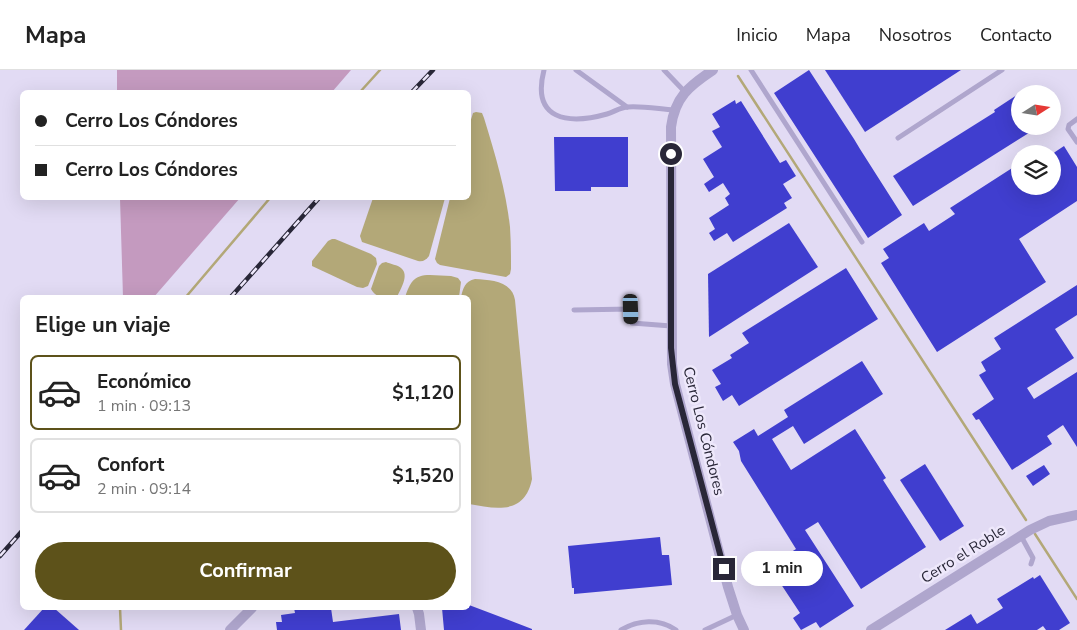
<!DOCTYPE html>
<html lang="es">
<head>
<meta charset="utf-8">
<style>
	:root { --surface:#fff; --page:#f6f6f6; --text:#222; --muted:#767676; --line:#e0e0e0; --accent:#5d521a }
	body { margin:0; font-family:"Nunito Sans",sans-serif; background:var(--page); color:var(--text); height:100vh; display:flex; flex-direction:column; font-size:19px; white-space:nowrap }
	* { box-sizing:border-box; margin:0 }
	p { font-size:16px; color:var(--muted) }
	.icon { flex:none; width:28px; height:28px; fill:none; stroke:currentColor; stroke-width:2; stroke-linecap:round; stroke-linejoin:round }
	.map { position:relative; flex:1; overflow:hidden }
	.drawer { position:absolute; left:20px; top:225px; width:451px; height:315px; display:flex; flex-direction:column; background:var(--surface); border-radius:8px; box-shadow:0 5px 20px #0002 }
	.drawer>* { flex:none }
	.top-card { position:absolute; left:20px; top:20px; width:451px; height:110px; border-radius:8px; box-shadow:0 5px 20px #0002; display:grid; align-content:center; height:110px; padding:0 15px; background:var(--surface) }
	.needle { width:32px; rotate:78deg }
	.tools { position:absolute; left:1011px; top:15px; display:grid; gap:10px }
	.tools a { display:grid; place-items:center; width:50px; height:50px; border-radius:50%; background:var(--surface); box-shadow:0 5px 20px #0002; font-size:25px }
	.end { position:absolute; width:22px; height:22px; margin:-11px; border:6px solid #292738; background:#fff; box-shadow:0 0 0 2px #fff }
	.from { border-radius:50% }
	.bubble { position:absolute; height:35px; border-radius:18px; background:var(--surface); box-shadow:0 5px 20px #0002; font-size:16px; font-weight:700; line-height:35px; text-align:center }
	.car { position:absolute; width:15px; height:30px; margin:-15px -8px; border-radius:6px; box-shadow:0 0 4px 1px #0007; background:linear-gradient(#222 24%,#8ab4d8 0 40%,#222 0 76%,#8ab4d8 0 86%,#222 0) }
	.top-card b { display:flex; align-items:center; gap:18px; height:48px; font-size:19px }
	.top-card b+b { border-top:1px solid var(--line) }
	.top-card i { width:12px; height:12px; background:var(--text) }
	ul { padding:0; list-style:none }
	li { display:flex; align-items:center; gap:15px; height:75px; margin:0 10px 8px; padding:0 5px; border:2px solid var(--line); border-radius:8px }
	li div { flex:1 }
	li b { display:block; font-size:19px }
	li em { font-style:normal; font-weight:700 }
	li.active { border-color:var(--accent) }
	li>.icon { width:45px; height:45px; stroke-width:1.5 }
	h2 { padding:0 15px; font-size:22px; line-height:60px }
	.action { display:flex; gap:10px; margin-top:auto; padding:10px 15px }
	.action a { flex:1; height:58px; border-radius:30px; background:var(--accent); color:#fff; font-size:20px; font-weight:700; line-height:58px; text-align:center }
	header { display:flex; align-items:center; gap:30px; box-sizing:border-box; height:70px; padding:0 25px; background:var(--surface); border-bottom:1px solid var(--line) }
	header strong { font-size:24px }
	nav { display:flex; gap:28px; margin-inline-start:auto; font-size:18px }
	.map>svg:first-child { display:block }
	.grass { fill:#c49abf }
	.water { fill:#b3a878 }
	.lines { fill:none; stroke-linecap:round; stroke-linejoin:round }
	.stream { stroke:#b3a878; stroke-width:2.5 }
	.building { fill:#403ecf }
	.service { stroke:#afa6cd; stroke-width:5 }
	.minor { stroke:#afa6cd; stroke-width:10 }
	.rail-casing { stroke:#292738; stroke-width:4.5 }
	.rail { stroke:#eee8fb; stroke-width:2.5; stroke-dasharray:8; stroke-linecap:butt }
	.route { stroke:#292738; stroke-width:6 }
	.labels { text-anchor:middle; stroke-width:5; stroke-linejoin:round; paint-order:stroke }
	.street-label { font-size:15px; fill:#292738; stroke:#eee8fb }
</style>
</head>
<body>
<header>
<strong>Mapa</strong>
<nav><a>Inicio</a><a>Mapa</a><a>Nosotros</a><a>Contacto</a></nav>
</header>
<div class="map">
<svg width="1077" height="560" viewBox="0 0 1077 560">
	<rect width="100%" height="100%" fill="#e2dbf4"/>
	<g class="grass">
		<polygon points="117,0 351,0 332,22 117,22"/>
		<polygon points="120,128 240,128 153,228 123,227"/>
	</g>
	<g class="water">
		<path d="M476 42 482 43 484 48C495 84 506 120 510 157 511 171 511 185 511 199L510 204 506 207 440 195 437 193 435 189 450 128H469V56L473 43Z"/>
		<path d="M373 128H445L429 186C426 190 423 192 418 191L362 172 360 166Z"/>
		<polygon points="332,169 335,169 371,184 376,188 377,194 368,216 363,218 357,217 312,196 312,191 328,171"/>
		<path d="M386 192C390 194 398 195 401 198 410 205 400 220 397 227 387 228 376 229 371 219L379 196 382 193Z"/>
		<path d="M430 205 451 206 458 208 461 212 459 227H405C410 213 413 205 430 205Z"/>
		<path d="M475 209C491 210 512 211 515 230L532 409C525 445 496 439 469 434V228L461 227C463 218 465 211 475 209Z"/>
	</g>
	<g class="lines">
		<g class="stream">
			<polyline points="738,6 1026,450"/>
			<polyline points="360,22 380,0"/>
			<polyline points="185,228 270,128"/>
			<polyline points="1035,464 1077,529"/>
			<polyline points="120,538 121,560"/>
		</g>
	</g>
	<g class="building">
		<polygon points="809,0 854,69 860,79 902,145 868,168 774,23"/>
		<polygon points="825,0 961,0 865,62"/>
		<polygon points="1020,23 1020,56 1040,56 913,136 893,106 995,42 994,40"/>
		<polygon points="735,30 736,34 741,31 780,93 786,90 796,106 783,114 792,128 784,133 787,138 733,172 727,163 714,171 709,163 715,159 709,148 729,135 725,128 730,124 723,113 709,122 704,114 714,107 703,89 722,77 712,61 720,57 712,44"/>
		<polygon points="554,67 628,67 628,117 591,117 591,121 555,121"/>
		<polygon points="1064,76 1077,97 1077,131 1019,169 1046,212 937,282 881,193 889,188 883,179 924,153 929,161 955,144 950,138 1020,93 1020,116 1052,116 1052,84"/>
		<polygon points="789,153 818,197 709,267 708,204"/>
		<polygon points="846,198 878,249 739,336 732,325 723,331 715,317 721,314 712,300 732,288 730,285 749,273 742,263"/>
		<polygon points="1077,215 1077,245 1055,259 1074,288 1027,318 1034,329 1077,302 1077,377 1063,355 1047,366 1052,374 1012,400 979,349 976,350 972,344 994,329 979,305 986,301 981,292 1001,279 994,268"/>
		<polygon points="862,291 883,324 804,374 793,356 772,369 791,400 855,359 886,408 883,410 926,477 861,519 818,452 805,460 854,536 820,558 816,552 801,560 793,548 800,543 769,496 796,479 741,391 739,381 733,372 754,359 758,366 788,347 784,340"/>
		<polygon points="925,394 964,456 940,471 900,410"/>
		<polygon points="1044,395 1050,404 1033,416 1026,406"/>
		<polygon points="660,467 662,485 669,485 672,515 574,524 574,518 572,518 568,476"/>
		<polygon points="1040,505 1070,553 1059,560 1046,560 1043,556 1037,560 945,560 971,544 977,554 1003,538 997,529 1033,507 1034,509"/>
		<polygon points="469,535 532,559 532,560 444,560 442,538 469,538"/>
		<polygon points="44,538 54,538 79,560 24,560"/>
		<polygon points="294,538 331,538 333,552 399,544 401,560 277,560 276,552 282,552 281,545 295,543"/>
	</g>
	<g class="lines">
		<g class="service">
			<path d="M544 0C531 50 568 55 607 44 614 42 621 37 628 37 643 36 659 39 674 40"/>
			<polyline points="576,0 627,37"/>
			<polyline points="664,0 685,22"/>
			<polyline points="751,0 862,172"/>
			<polyline points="1077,49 1069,55 1068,59 1077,72"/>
			<polyline points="898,68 1002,0"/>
			<polyline points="574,240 631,239 632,253 671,256"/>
			<polyline points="1021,466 1033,488 1031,494"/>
			<path d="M621 560C638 550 659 548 676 560"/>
			<polyline points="705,560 737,545"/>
		</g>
		<g class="minor">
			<path d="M713 0C689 16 675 27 671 57L672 294 675 314 728 517 737 545 744 560"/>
			<polyline points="417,538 419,544 421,560"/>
			<polyline points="230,560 252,538"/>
			<polyline points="871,560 1030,460 1049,451 1077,445"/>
		</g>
		<defs>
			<g id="rail">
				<polyline points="412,22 433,0"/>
				<polyline points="230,228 319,128"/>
				<polyline points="0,486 22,461"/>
			</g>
		</defs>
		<use href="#rail" class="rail-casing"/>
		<use href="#rail" class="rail"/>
	</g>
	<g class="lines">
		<polyline class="route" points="671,84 671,278 675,314 724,499"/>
	</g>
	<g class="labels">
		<g class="street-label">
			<text transform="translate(704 361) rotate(76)" y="5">Cerro Los Cóndores</text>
			<text transform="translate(963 484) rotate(-32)" y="5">Cerro el Roble</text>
		</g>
	</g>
</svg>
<div class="tools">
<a><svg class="needle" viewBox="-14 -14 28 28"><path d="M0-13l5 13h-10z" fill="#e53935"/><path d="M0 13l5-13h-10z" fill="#767676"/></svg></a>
<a><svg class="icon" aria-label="layers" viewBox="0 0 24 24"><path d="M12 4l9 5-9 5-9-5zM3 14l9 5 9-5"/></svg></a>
</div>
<i class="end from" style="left:671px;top:84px"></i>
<i class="end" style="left:724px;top:499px"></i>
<div class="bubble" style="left:741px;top:481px;width:82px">1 min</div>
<i class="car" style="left:631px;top:239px;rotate:178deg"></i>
<div class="top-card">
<b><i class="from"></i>Cerro Los Cóndores</b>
<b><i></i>Cerro Los Cóndores</b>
</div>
<section class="drawer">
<h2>Elige un viaje</h2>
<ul>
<li class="active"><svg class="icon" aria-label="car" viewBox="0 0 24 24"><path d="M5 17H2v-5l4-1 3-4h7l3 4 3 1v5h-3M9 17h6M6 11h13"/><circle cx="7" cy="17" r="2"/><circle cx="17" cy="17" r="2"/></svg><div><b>Económico</b><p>1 min · 09:13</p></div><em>$1,120</em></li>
<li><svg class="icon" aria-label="car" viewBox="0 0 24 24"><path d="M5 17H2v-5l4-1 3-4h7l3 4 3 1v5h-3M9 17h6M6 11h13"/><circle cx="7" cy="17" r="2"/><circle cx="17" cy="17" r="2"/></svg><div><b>Confort</b><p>2 min · 09:14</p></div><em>$1,520</em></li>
</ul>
<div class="action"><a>Confirmar</a></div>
</section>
</div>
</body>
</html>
